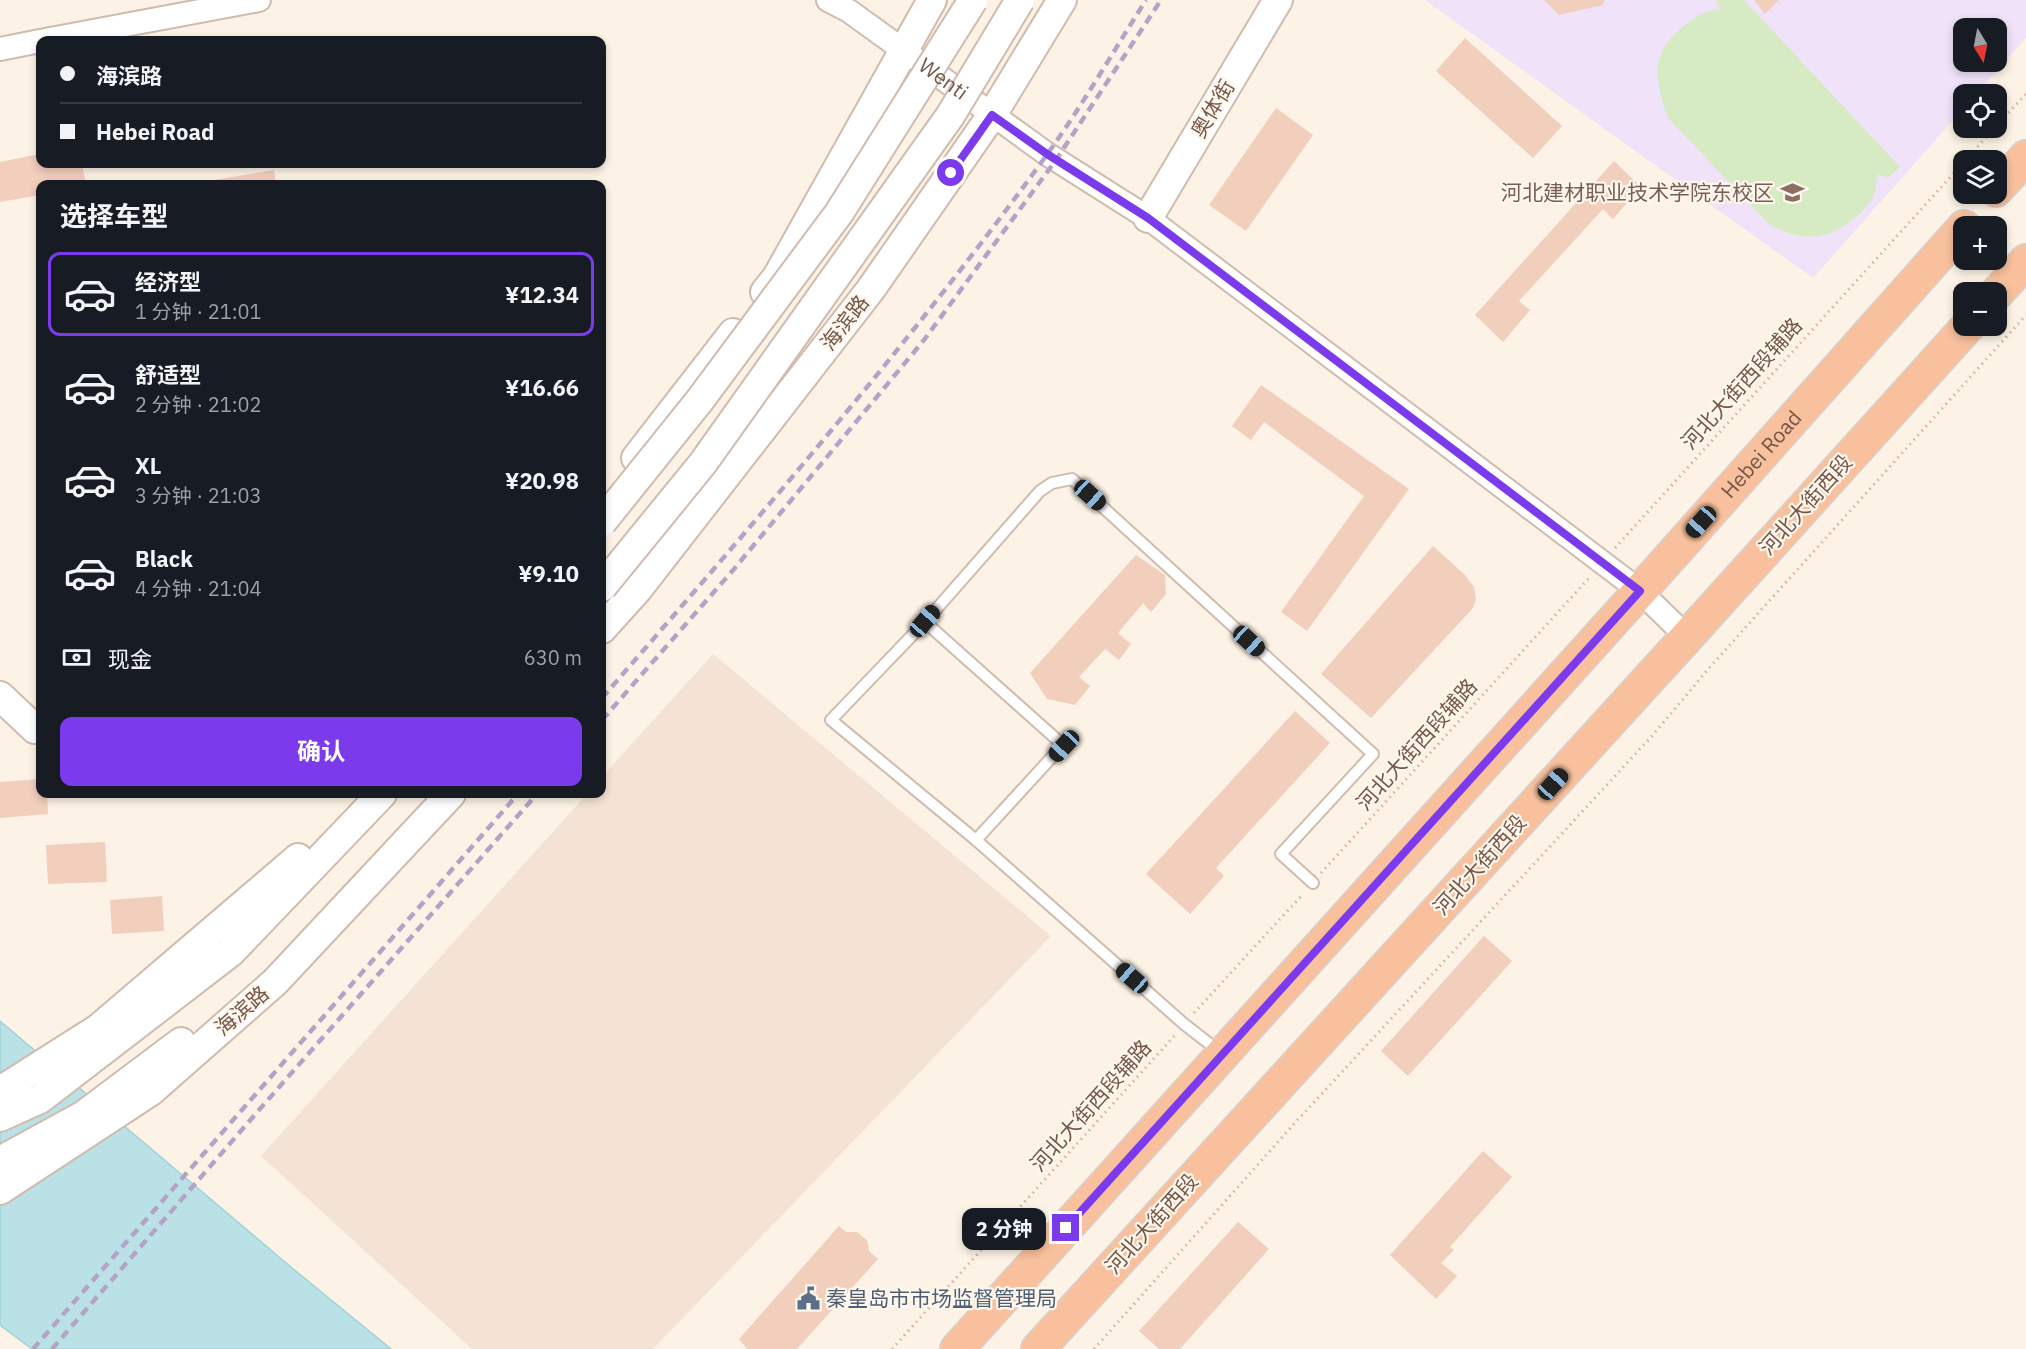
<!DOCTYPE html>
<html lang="zh">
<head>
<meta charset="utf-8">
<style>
	:root { --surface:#171b24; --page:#20242c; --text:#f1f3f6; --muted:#9ea1a6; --line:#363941; --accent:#7c3aed }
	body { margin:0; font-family:"IBM Plex Sans","Noto Sans SC",sans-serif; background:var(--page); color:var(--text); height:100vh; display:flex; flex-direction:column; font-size:22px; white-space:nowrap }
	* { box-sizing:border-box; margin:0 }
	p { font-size:20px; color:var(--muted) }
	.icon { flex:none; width:33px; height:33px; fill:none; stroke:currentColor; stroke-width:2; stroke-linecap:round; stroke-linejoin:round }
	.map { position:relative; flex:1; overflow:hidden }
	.side { position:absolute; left:36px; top:180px; width:570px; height:618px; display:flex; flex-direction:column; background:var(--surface); border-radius:12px; box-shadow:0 3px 9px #0003 }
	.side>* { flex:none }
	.hud { position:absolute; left:36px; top:36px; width:570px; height:132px; border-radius:12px; box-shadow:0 3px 9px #0003; display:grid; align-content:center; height:132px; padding:0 24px; background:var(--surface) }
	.needle { width:39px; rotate:170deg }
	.buttons { position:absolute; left:1953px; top:18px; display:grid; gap:12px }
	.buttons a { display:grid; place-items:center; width:54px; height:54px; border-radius:12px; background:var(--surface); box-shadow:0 3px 9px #0003; font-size:30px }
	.end { position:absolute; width:27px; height:27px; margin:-14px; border:8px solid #7c3aed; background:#fff; box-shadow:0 0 0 3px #fff }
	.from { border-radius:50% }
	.bubble { position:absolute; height:42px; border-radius:12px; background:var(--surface); box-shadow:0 3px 9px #0003; font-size:20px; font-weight:700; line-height:42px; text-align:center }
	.car { position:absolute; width:18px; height:36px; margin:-18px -9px; border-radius:8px; box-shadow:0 0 4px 2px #0007; background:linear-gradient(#222 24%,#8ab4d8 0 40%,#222 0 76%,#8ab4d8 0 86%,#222 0) }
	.hud b { display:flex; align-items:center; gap:21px; height:57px; font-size:22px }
	.hud b+b { border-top:2px solid var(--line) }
	.hud i { width:15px; height:15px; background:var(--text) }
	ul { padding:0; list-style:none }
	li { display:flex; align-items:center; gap:18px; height:84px; margin:0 12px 9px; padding:0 12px; border:3px solid transparent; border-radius:12px }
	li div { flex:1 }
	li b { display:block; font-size:22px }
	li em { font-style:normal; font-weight:700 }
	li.active { border-color:var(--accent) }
	li>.icon { width:54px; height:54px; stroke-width:1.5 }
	h2 { padding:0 24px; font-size:27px; line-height:72px }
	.pay { display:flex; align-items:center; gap:15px; height:66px; padding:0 24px; font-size:22px }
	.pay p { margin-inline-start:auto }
	.cta { display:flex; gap:12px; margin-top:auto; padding:12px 24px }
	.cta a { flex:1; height:69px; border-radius:12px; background:var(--accent); color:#fff; font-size:24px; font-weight:700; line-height:69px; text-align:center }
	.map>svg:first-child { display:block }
	.residential { fill:#f4e3d4 }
	.education { fill:#efe2f9; fill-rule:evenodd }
	.green { fill:#d6eac4 }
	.water { fill:#bae2e6; stroke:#a0d3d8; stroke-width:1.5 }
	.building { fill:#f2cebd }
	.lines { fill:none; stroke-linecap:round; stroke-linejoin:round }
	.service-casing { stroke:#d0bbae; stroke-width:14 }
	.minor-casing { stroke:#d0bbae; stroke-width:26 }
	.tertiary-casing { stroke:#d0bbae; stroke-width:32 }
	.trunk-casing { stroke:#d8d0cc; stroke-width:36 }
	.path { stroke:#d7b2a0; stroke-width:3; stroke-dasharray:1.5 4.5; stroke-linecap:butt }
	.service { stroke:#fff; stroke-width:10 }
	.minor { stroke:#fff; stroke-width:22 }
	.tertiary { stroke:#fff; stroke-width:28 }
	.trunk { stroke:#f8c09d; stroke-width:33 }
	.rail { stroke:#b4a3c6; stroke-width:4.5; stroke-dasharray:9 6; stroke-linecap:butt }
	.tertiary-bridge-casing { stroke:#d0bbae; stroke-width:32; stroke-linecap:butt }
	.tertiary-bridge { stroke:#fff; stroke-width:28 }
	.route { stroke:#7c3aed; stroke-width:8 }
	.labels { text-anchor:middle; stroke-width:4.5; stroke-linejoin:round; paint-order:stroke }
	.street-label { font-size:21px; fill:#75574a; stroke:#fff6ec }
	.education-label { font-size:21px; fill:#785e54; stroke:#fff6ec; text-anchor:end }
	.service-label { font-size:21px; fill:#4e5e75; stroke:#fff6ec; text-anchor:start }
</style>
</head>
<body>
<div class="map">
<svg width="2026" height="1349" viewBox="0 0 2026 1349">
	<rect width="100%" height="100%" fill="#fcf2e5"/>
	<polygon class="residential" points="713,654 1051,936 653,1349 472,1349 261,1156 587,794 602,794 602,777"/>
	<path class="education" d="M1425 0H2026V38L1976 94H1964L1963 109 1813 278ZM1964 28H1996V62H1964Z"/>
	<path class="green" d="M1716 0H1744L1900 167 1888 178 1878 174C1876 181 1876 190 1873 197 1871 203 1863 210 1858 215 1830 241 1802 243 1769 224L1668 118C1655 82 1649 52 1684 26 1697 16 1705 10 1721 9Z"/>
	<polygon class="water" points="0,1021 292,1268 391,1349 32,1349 0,1325"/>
	<g class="building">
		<polygon points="1544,0 1604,0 1603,5 1559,15"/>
		<polygon points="1754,0 1779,0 1765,14"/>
		<polygon points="1465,38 1562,126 1533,158 1436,71"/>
		<polygon points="1276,108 1313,135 1246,231 1209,205"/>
		<polygon points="40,154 40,164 82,164 86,184 40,184 40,195 0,202 0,162"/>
		<polygon points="1614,161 1641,187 1613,219 1603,209 1519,301 1530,310 1503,342 1475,315"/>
		<polygon points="274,170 276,184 196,184 196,183"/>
		<polygon points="1261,385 1409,489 1307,631 1281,612 1364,496 1264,422 1251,440 1232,426"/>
		<polygon points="1433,546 1465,575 1474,587 1476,599 1473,608 1371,718 1321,674"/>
		<polygon points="1136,555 1165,575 1166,594 1151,612 1143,603 1118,633 1131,644 1119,660 1105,649 1079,677 1090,686 1075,705 1047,699 1030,673"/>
		<polygon points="1295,711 1330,743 1216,868 1224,876 1190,914 1146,874"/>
		<polygon points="40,779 40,794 47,794 48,814 0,818 0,782"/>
		<polygon points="105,842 107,882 48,884 46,845"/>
		<polygon points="162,896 164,931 112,934 110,900"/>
		<polygon points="1484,936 1512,961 1408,1076 1381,1051"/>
		<polygon points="1483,1151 1512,1177 1450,1247 1454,1250 1441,1263 1457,1276 1436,1299 1390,1255"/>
		<polygon points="1238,1222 1269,1249 1180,1349 1159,1349 1139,1331"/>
		<polygon points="839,1226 846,1232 857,1232 867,1240 869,1251 878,1259 797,1349 747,1349 739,1339"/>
	</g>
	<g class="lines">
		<defs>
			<g id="service">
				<polyline points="925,622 1063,745 976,840"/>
				<polyline points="1220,1052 1184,1024 976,840 831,720 925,622 1040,491 1052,483 1072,479 1373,754 1281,854 1313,883"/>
			</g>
			<g id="minor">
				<path id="s1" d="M828 0 849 11 1047 154 1148 218 1640 591 1687 637"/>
				<polyline points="45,40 259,0"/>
				<polyline points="0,49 40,41"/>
			</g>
			<g id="tertiary">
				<polyline points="1148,218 1278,0"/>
				<polyline points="765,292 777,277 932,0"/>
				<polyline points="636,458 733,333"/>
				<polyline points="602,629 638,589 871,289 992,115 1062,0"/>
				<polyline points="0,696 35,729"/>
				<polyline points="0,1091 99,1028 298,858"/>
				<polyline points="0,1117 40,1099 231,952 382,794"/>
				<polyline points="0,1161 84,1115 181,1042"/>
				<polyline points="0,1190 151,1091 275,982 451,794"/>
			</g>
			<g id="trunk">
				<polyline points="1996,190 2026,157"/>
				<polyline points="1996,294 2026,261"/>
				<path id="s2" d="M957 1349 1640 591 1964 227"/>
				<polyline points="1038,1349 1687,637 1968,326"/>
			</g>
		</defs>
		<use href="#service" class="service-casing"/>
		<use href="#minor" class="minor-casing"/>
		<use href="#tertiary" class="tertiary-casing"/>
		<use href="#trunk" class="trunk-casing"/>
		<g class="path">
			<polyline points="1996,126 2026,94"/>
			<polyline points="1965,160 1995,128"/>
			<polyline points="1615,548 1964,162"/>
			<polyline points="1321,873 1589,578"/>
			<polyline points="1194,1013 1303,894"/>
			<polyline points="892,1349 1176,1034"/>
			<polyline points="1094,1349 1293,1125 1652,736 1710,667 2026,315"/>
		</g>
		<use href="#service" class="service"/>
		<use href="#minor" class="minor"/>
		<use href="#tertiary" class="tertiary"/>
		<use href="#trunk" class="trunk"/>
		<g class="rail">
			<path d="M602 698C755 522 909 345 1046 156 1082 106 1113 52 1146 0"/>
			<polyline points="602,720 734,569 924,340 1056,160 1161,0"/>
			<polyline points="33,1349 518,794"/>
			<polyline points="52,1349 259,1110 537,794"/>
		</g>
		<defs>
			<g id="tertiary-bridge">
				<polyline points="602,522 700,400 839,213 973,0"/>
				<polyline points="602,587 703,463 950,116 1020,0"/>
			</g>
		</defs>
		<use href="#tertiary-bridge" class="tertiary-bridge-casing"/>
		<use href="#tertiary-bridge" class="tertiary-bridge"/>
	</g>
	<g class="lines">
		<polyline class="route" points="951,173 992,115 1047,154 1148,218 1640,591 1066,1228"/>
	</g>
	<defs>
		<symbol id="school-bare" viewBox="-9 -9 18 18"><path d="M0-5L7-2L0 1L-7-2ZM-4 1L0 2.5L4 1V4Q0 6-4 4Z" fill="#8d6e63" stroke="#fff6ec" stroke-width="2.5" paint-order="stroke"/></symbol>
		<symbol id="civic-bare" viewBox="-9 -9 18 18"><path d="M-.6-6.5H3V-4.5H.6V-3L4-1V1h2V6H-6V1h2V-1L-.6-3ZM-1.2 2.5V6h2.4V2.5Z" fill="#5c6f8a" stroke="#fff6ec" stroke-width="2.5" paint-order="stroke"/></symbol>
	</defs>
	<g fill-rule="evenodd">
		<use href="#school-bare" x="1776" y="176" width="33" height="33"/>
		<use href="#civic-bare" x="792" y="1282" width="33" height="33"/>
	</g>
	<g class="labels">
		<g class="street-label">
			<text dy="7" stroke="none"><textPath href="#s1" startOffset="140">Wenti</textPath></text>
			<text transform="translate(1213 109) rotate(-59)" y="7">奥体街</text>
			<text transform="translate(845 323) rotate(-52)" y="7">海滨路</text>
			<text transform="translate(1742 384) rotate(-48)" y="7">河北大街西段辅路</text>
			<text dy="7" stroke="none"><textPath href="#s2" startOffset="1203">Hebei Road</textPath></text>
			<text transform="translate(1806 505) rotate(-48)" y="7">河北大街西段</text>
			<text transform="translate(1417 745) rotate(-48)" y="7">河北大街西段辅路</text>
			<text transform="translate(1480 865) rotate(-48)" y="7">河北大街西段</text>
			<text transform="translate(242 1011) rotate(-41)" y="7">海滨路</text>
			<text transform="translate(1091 1106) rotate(-48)" y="7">河北大街西段辅路</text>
			<text transform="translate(1152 1224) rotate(-48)" y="7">河北大街西段</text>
		</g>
		<g class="education-label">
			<text x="1774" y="200">河北建材职业技术学院东校区</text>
		</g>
		<g class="service-label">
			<text x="826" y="1306">秦皇岛市市场监督管理局</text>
		</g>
	</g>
</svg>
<div class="buttons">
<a><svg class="needle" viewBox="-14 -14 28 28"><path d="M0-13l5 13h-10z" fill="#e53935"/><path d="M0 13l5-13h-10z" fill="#9ea1a6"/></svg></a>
<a><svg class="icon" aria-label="locate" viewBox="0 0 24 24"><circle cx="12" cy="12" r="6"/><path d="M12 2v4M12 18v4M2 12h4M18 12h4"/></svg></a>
<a><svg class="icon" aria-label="layers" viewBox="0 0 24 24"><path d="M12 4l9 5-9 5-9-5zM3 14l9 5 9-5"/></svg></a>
<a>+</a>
<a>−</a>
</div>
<i class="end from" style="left:951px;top:173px"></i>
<i class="end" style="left:1066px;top:1228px"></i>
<div class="bubble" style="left:962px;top:1208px;width:84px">2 分钟</div>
<i class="car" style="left:1090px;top:495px;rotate:132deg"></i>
<i class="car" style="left:1701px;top:522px;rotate:222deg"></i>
<i class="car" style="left:925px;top:621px;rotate:41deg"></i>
<i class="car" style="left:1249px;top:641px;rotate:132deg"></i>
<i class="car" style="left:1064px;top:746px;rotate:223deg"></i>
<i class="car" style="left:1553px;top:784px;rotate:42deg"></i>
<i class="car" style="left:1132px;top:978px;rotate:311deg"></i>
<div class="hud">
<b><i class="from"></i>海滨路</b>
<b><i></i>Hebei Road</b>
</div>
<section class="side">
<h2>选择车型</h2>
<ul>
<li class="active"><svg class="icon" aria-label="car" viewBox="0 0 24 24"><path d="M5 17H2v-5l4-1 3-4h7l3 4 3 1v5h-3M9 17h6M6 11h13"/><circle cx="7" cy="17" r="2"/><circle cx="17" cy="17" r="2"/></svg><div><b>经济型</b><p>1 分钟 · 21:01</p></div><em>¥12.34</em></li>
<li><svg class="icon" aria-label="car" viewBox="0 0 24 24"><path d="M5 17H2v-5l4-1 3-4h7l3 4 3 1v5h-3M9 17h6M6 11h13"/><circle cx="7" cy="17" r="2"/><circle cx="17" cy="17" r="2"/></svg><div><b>舒适型</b><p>2 分钟 · 21:02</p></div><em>¥16.66</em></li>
<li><svg class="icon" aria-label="car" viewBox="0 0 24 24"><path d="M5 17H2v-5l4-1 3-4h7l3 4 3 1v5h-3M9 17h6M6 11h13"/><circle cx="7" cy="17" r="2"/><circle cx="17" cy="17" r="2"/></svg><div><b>XL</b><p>3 分钟 · 21:03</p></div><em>¥20.98</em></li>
<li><svg class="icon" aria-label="car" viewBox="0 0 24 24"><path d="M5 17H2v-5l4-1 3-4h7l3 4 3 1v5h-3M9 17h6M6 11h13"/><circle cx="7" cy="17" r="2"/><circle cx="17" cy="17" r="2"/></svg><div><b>Black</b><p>4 分钟 · 21:04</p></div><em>¥9.10</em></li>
</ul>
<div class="pay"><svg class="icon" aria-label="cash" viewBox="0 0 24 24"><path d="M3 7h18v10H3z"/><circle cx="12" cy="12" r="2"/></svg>现金<p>630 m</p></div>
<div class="cta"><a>确认</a></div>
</section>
</div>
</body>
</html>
